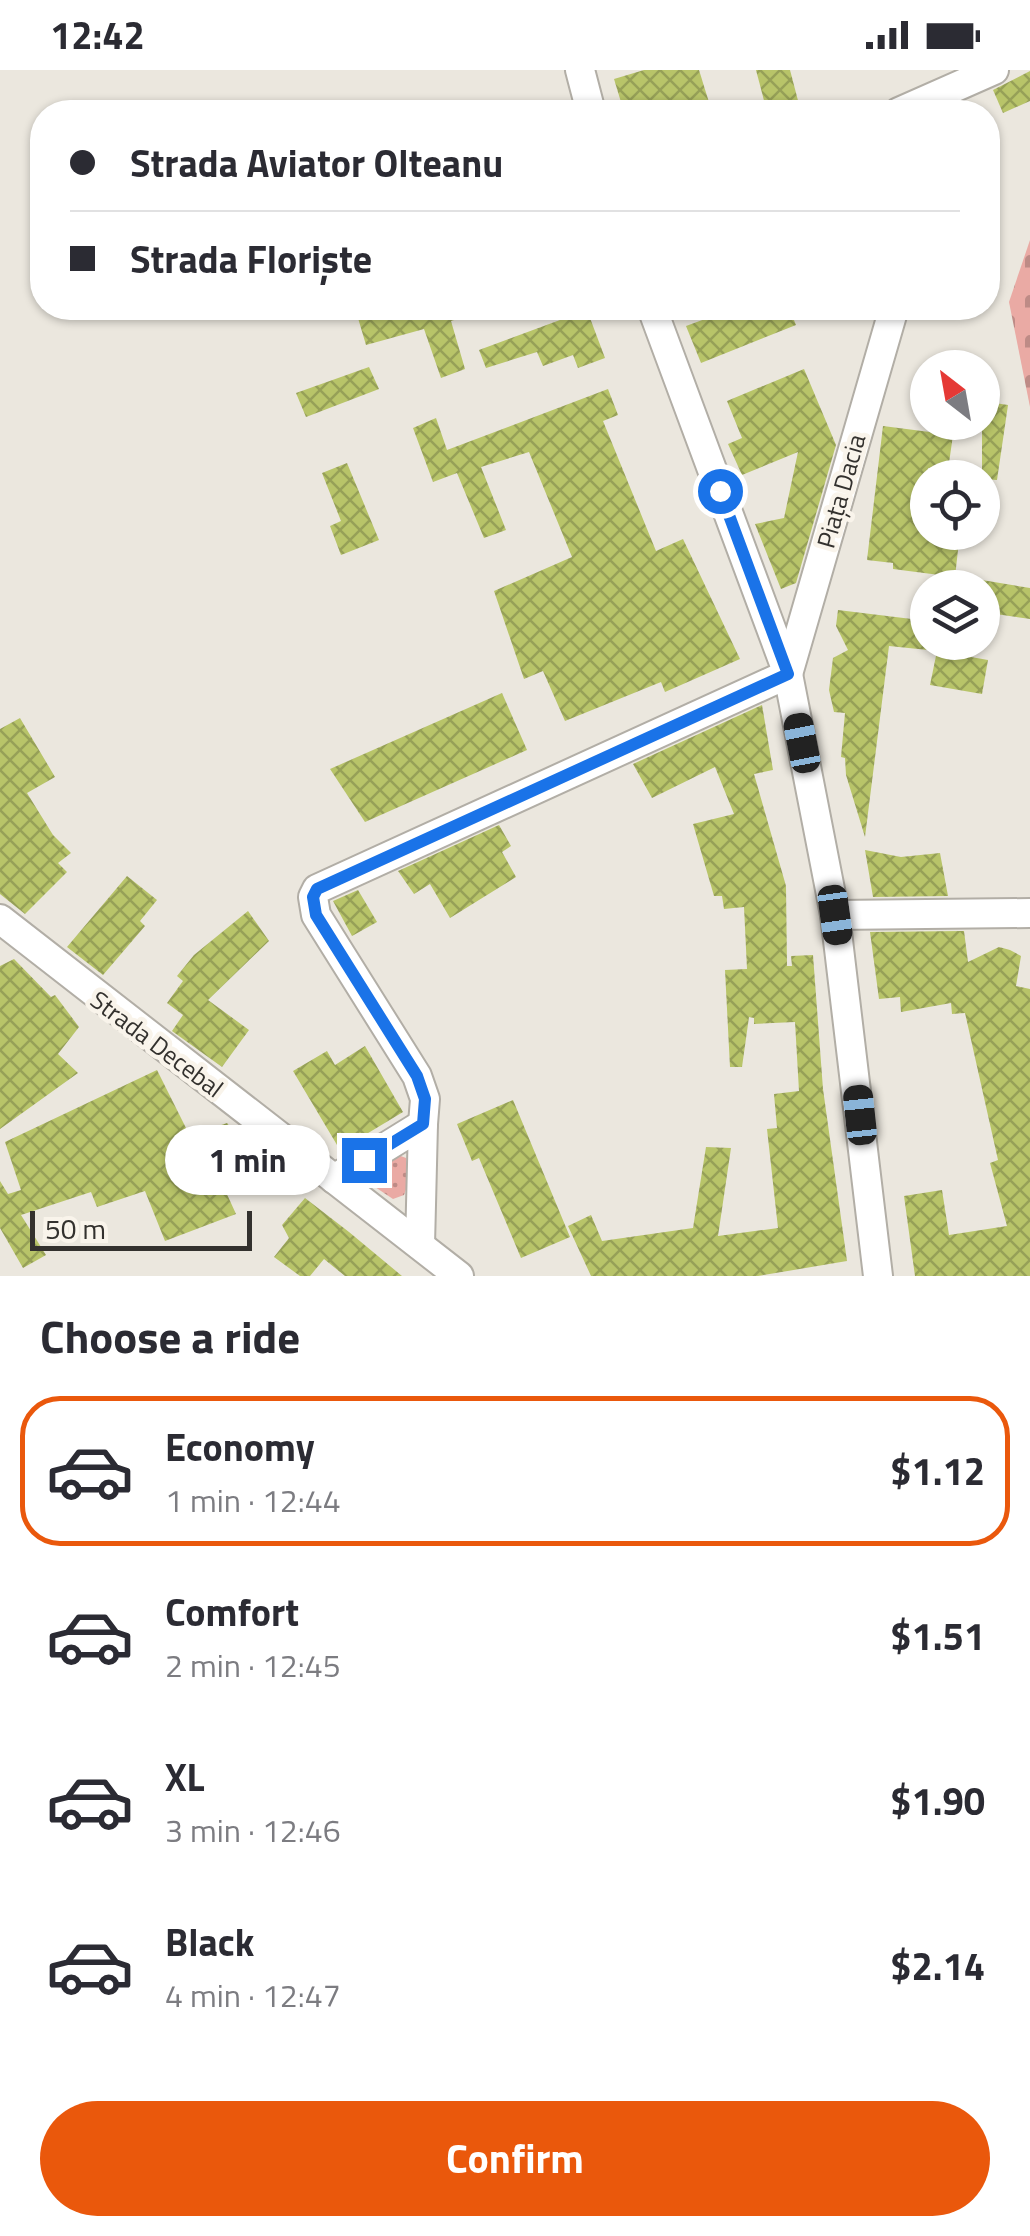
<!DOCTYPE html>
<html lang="en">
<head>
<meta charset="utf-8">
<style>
	:root { --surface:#fff; --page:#f7f7f7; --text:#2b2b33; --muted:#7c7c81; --line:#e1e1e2; --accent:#ea580c }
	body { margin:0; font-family:"Titillium Web",sans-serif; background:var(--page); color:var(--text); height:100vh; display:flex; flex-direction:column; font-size:38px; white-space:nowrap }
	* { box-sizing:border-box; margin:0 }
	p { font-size:32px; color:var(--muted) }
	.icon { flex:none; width:55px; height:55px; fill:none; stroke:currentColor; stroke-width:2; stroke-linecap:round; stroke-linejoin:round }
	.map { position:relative; height:1206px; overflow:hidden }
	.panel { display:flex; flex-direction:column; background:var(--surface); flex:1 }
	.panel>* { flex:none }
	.hud { position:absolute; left:30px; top:30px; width:970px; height:220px; border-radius:40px; box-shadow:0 2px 8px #0004; display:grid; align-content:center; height:220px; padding:0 40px; background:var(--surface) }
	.needle { width:65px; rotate:329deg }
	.controls { position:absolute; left:910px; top:280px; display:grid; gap:20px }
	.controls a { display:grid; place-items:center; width:90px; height:90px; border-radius:50%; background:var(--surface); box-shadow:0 2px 8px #0004; font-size:50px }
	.scale { position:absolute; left:30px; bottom:25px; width:222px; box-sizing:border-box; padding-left:10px; border:5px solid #33312e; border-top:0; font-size:28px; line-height:35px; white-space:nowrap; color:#33312e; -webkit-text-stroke:8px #f9f4eb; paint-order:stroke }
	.end { position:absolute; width:45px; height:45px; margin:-22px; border:12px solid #1a73e8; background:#fff; box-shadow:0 0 0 5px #fff }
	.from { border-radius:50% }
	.bubble { position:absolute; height:70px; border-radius:35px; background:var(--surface); box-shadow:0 2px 8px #0004; font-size:32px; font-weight:700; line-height:70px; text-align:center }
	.car { position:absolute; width:30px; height:60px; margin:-30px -15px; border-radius:12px; box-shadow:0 0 8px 2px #0007; background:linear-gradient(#222 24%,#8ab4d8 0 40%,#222 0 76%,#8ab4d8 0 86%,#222 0) }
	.hud b { display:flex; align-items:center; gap:35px; height:95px; font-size:38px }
	.hud b+b { border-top:2px solid var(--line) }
	.hud i { width:25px; height:25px; background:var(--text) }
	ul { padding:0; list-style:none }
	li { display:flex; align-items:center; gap:30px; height:150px; margin:0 20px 15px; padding:0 20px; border:5px solid transparent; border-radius:40px }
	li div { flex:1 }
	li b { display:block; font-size:38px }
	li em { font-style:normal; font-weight:700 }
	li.current { border-color:var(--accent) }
	li>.icon { width:90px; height:90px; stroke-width:1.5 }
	h2 { padding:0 40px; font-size:45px; line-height:120px }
	.primary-button { display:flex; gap:20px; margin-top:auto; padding:20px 40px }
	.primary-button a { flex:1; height:115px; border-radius:60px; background:var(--accent); color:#fff; font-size:40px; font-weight:700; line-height:115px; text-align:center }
	.status { display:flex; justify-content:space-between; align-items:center; height:70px; padding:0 50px; background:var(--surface); direction:ltr }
	.status svg { height:28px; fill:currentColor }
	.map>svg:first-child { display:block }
	.grass { fill:url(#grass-dots) }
	.cemetery { fill:url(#cemetery-stones) }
	.building { fill:url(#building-cross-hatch) }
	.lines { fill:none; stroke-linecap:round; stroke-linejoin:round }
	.minor-casing { stroke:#b2aea6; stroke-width:32 }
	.minor { stroke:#fff; stroke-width:28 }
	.route { stroke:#1a73e8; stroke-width:12 }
	.labels { text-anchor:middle; stroke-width:9; stroke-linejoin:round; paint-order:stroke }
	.street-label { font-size:25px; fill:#33312e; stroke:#f9f4eb }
</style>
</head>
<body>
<div class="status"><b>12:42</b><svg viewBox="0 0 49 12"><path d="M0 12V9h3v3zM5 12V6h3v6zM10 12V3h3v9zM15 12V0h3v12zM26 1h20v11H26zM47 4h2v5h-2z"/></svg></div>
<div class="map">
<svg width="1030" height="1206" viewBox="0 0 1030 1206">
	<defs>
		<pattern id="grass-dots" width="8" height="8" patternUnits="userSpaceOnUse" patternTransform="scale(2.5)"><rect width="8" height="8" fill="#eaaaa4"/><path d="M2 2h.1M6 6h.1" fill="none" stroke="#be8b86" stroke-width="1.8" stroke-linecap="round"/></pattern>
		<pattern id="cemetery-stones" width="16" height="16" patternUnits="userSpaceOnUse" patternTransform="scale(2.5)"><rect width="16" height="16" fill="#eaaaa4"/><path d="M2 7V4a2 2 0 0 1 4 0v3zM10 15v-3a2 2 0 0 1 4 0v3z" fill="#be8b86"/></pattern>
		<pattern id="building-cross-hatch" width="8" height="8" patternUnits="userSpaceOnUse" patternTransform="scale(2.5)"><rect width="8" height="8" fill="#b8c469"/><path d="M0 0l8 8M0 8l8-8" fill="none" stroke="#96a057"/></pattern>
	</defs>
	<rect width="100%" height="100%" fill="#ebe7de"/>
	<polygon class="grass" points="398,1085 406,1088 409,1111 404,1125 393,1129 375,1117 377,1105"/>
	<polygon class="cemetery" points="1030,170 1030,337 1009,232"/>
	<g class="building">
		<polygon points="644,0 699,0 712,42 624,42 614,9"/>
		<polygon points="756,0 790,0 801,42 767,42"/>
		<polygon points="1030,1 1030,31 1003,43 993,20"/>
		<polygon points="355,238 473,238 474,244 451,251 465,299 441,308 424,259 366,275"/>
		<polygon points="735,238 789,238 796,255 701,293 686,256"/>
		<polygon points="587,240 605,288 578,298 573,285 543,296 537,282 486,298 479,280"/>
		<polygon points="369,297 379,319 306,347 296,323"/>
		<polygon points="804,299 836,375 796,513 781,519 755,454 784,448 798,382 742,405 728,374 742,368 727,331"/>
		<polygon points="608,319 618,345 603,351 656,481 683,469 740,589 665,622 661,612 565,651 543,601 524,609 494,521 572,487 529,382 481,397 506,460 484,468 457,403 433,412 413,358 436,348 447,380"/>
		<polygon points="982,331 1008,335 997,410 982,409"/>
		<polygon points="883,356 953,365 948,400 928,398 928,462 960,462 955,507 893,499 893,493 867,490"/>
		<polygon points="347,393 379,470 341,485 330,456 341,451 322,403"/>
		<polygon points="982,510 1030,518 1030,549 982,542"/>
		<polygon points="838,540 928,551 928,580 889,576 865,767 846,705 845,688 841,687 845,643 834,642 829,620 833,588 848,580 836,556"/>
		<polygon points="937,581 988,590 982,624 930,615"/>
		<polygon points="502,623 527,680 365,752 330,699"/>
		<polygon points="762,635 773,700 754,704 786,816 787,896 792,896 791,886 813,885 823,1019 847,1191 758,1206 591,1206 568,1156 591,1145 602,1171 693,1158 706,1077 731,1078 718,1166 778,1158 767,1059 777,1058 774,1024 799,1021 795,952 754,954 754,948 749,947 742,997 730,997 725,900 747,899 744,837 724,839 722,826 714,826 693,754 734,744 715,697 652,728 633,694"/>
		<polygon points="20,648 55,707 27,723 53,765 71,783 58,793 67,802 25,844 0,824 0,659"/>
		<polygon points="499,755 511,776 502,782 516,807 450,848 430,814 414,824 398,801"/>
		<polygon points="865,780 901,787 940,783 948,826 873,827"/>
		<polygon points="127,806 157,830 140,851 145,856 103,905 67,877"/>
		<polygon points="358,820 377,852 352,866 333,831"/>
		<polygon points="248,841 269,871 208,930 249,960 222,997 172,961 183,945 167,933 183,911 177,906 194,885"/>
		<polygon points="964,861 968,892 999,877 1010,880 1021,886 1016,916 1030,919 1030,1206 915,1206 904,1126 942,1120 949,1165 1007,1156 990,1093 998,1090 965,943 952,944 951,933 901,942 900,927 879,929 870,862"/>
		<polygon points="14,889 51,927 55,925 79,957 58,984 78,1003 0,1059 0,896"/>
		<polygon points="365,976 403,1042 340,1080 293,1001 327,981 335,995"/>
		<polygon points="157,1000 190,1066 227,1053 252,1085 215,1098 236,1144 165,1171 145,1121 97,1137 91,1122 21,1145 46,1185 23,1198 0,1158 0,1111 8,1124 21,1120 5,1072"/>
		<polygon points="513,1030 570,1167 521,1188 479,1088 472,1091 457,1054"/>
		<polygon points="305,1128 349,1162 402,1206 345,1206 324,1189 310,1206 300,1206 274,1187 289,1168 282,1155"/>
	</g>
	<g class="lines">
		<defs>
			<g id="minor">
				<polyline points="580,0 591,42"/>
				<polyline points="899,42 994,0"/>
				<polyline points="652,238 788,604 835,845 878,1206"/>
				<polyline points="788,604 894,238"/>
				<polyline points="835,845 1030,843"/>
				<polyline points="0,849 459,1206"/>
				<polyline points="423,1054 425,1029 417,1006 316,845 313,827 317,819 788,604"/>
				<polyline points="334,1109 423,1054 420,1175"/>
			</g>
		</defs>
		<use href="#minor" class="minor-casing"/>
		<use href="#minor" class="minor"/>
	</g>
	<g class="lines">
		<polyline class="route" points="364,1090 423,1054 425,1029 417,1006 316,845 313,827 317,819 788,604 720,421"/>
	</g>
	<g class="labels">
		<g class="street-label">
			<text transform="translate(841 421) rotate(-74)" y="9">Piața Dacia</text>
			<text transform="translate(157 974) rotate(37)" y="9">Strada Decebal</text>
		</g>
	</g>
</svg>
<div class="controls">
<a><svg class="needle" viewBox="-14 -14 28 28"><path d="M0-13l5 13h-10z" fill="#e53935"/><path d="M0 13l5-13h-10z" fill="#7c7c81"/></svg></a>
<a><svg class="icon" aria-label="locate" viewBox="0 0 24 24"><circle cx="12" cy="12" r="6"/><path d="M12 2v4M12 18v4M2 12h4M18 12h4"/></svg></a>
<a><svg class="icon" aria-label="layers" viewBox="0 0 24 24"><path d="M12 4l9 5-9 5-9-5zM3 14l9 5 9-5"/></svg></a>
</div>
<div class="scale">50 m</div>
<i class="end from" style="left:720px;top:421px"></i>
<i class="end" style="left:364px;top:1090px"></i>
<div class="bubble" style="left:165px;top:1055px;width:165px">1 min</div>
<i class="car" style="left:802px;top:673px;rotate:349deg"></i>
<i class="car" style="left:835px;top:845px;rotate:172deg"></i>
<i class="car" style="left:860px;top:1045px;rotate:354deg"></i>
<div class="hud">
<b><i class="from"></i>Strada Aviator Olteanu</b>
<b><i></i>Strada Floriște</b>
</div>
</div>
<section class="panel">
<h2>Choose a ride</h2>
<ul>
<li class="current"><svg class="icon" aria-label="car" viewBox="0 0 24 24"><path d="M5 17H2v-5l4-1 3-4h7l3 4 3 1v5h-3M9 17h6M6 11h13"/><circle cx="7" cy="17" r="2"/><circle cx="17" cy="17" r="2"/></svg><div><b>Economy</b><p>1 min · 12:44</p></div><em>$1.12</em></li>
<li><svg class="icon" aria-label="car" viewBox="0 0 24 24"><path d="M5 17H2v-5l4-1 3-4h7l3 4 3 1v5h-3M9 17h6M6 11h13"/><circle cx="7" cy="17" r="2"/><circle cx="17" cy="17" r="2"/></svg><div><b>Comfort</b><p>2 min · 12:45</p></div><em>$1.51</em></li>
<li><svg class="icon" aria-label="car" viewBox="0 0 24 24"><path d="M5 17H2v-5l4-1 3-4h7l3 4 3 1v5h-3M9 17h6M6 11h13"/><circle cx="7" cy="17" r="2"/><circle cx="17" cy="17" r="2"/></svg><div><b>XL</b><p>3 min · 12:46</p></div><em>$1.90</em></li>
<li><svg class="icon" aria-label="car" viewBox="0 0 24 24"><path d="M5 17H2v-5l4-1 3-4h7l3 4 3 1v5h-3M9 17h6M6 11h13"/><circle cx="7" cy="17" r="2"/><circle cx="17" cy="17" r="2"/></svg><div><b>Black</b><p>4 min · 12:47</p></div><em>$2.14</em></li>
</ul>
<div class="primary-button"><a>Confirm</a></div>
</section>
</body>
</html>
